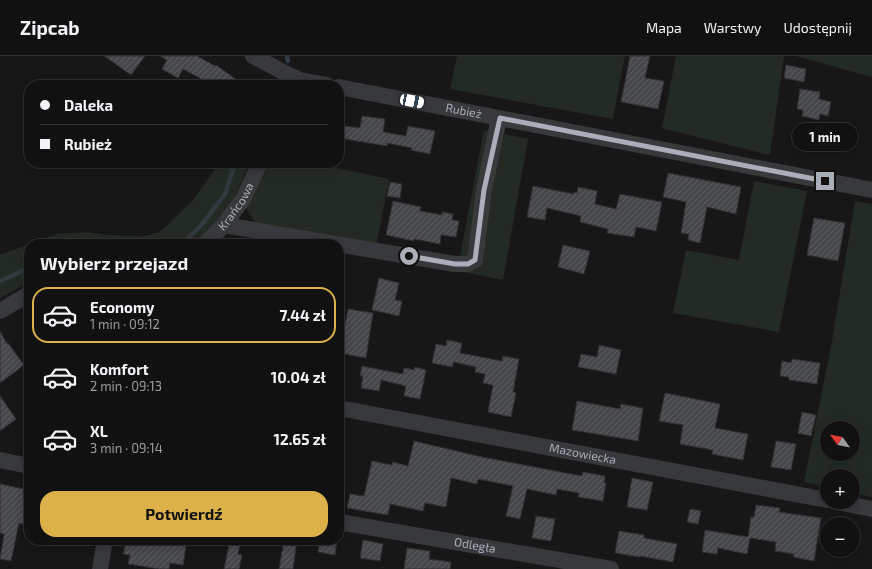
<!DOCTYPE html>
<html lang="pl">
<head>
<meta charset="utf-8">
<style>
	:root { --surface:#111112; --page:#1e1f20; --text:#f1f3f6; --muted:#9c9d9f; --line:#303132; --accent:#dcb14a }
	body { margin:0; font-family:"Exo 2",sans-serif; background:var(--page); color:var(--text); height:100vh; display:flex; flex-direction:column; font-size:15px; white-space:nowrap }
	* { box-sizing:border-box; margin:0 }
	p { font-size:13px; color:var(--muted) }
	.icon { flex:none; width:22px; height:22px; fill:none; stroke:currentColor; stroke-width:2; stroke-linecap:round; stroke-linejoin:round }
	.map { position:relative; flex:1; overflow:hidden }
	.sheet { position:absolute; left:24px; top:183px; width:320px; height:306px; display:flex; flex-direction:column; background:var(--surface); border-radius:16px; box-shadow:0 2px 10px #0003,0 0 0 1px var(--line) }
	.sheet>* { flex:none }
	.hud { position:absolute; left:24px; top:24px; width:320px; height:88px; border-radius:16px; box-shadow:0 2px 10px #0003,0 0 0 1px var(--line); display:grid; align-content:center; height:88px; padding:0 16px; background:var(--surface) }
	.needle { width:26px; rotate:303deg }
	.fabs { position:absolute; left:820px; top:365px; display:grid; gap:8px }
	.fabs a { display:grid; place-items:center; width:40px; height:40px; border-radius:50%; background:var(--surface); box-shadow:0 2px 10px #0003,0 0 0 1px var(--line); font-size:20px }
	.end { position:absolute; width:18px; height:18px; margin:-9px; border:5px solid #aaaeb7; background:#111; box-shadow:0 0 0 2px #111 }
	.from { border-radius:50% }
	.bubble { position:absolute; height:28px; border-radius:14px; background:var(--surface); box-shadow:0 2px 10px #0003,0 0 0 1px var(--line); font-size:13px; font-weight:700; line-height:28px; text-align:center }
	.car { position:absolute; width:12px; height:24px; margin:-12px -6px; border-radius:5px; box-shadow:0 0 3px 1px #0007; background:linear-gradient(#fff 24%,#345 0 40%,#fff 0 76%,#345 0 86%,#fff 0) }
	.hud b { display:flex; align-items:center; gap:14px; height:38px; font-size:15px }
	.hud b+b { border-top:1px solid var(--line) }
	.hud i { width:10px; height:10px; background:var(--text) }
	ul { padding:0; list-style:none }
	li { display:flex; align-items:center; gap:12px; height:56px; margin:0 8px 6px; padding:0 8px; border:2px solid transparent; border-radius:16px }
	li div { flex:1 }
	li b { display:block; font-size:15px }
	li em { font-style:normal; font-weight:700 }
	li.current { border-color:var(--accent) }
	li>.icon { width:36px; height:36px; stroke-width:1.5 }
	h2 { padding:0 16px; font-size:18px; line-height:48px }
	.cta { display:flex; gap:8px; margin-top:auto; padding:8px 16px }
	.cta a { flex:1; height:46px; border-radius:16px; background:var(--accent); color:#111; font-size:16px; font-weight:700; line-height:46px; text-align:center }
	header { display:flex; align-items:center; gap:24px; box-sizing:border-box; height:56px; padding:0 20px; background:var(--surface); border-bottom:1px solid var(--line) }
	header strong { font-size:19px }
	nav { display:flex; gap:22px; margin-inline-start:auto; font-size:14px }
	.map>svg:first-child { display:block }
	.green { fill:#232a24; fill-rule:evenodd }
	.lines { fill:none; stroke-linecap:round; stroke-linejoin:round }
	.stream { stroke:#313940; stroke-width:4.5 }
	.building { fill:url(#building-hatch); stroke:#313134 }
	.street { stroke:#38393d; stroke-width:16 }
	.route { stroke:#aaaeb7; stroke-width:5 }
	.labels { text-anchor:middle; stroke-width:3; stroke-linejoin:round; paint-order:stroke }
	.street-label { font-size:12px; fill:#aaaeb7; stroke:#121213 }
</style>
</head>
<body>
<header>
<strong>Zipcab</strong>
<nav><a>Mapa</a><a>Warstwy</a><a>Udostępnij</a></nav>
</header>
<div class="map">
<svg width="872" height="513" viewBox="0 0 872 513">
	<defs>
		<pattern id="building-hatch" width="6" height="6" patternUnits="userSpaceOnUse"><rect width="6" height="6" fill="#46474b"/><path d="M-1 1l2-2M0 6l6-6M5 7l2-2" fill="none" stroke="#5e5f63"/></pattern>
	</defs>
	<rect width="100%" height="100%" fill="#171718"/>
	<g class="green">
		<polygon points="457,0 625,0 613,63 450,33"/>
		<polygon points="676,0 784,0 770,99 662,72"/>
		<polygon points="796,0 872,0 872,21"/>
		<polygon points="484,74 528,83 503,224 459,215 460,201"/>
		<polygon points="216,107 250,107 235,140 228,153 194,188 29,188 29,226 0,242 0,199 56,178 87,176 108,179 146,180 161,175 192,145 213,116"/>
		<polygon points="270,107 314,107 389,123 377,187 255,167 246,152"/>
		<polygon points="754,125 807,135 779,276 673,257 686,194 739,204"/>
		<path d="M855 145 872 148V441L853 437V420H827V431L804 426 832 285ZM827 372H853V398H827Z"/>
	</g>
	<g class="lines">
		<g class="stream">
			<polyline points="287,0 288,5"/>
			<polyline points="277,29 279,25"/>
			<polyline points="183,188 204,166 225,138 235,107"/>
			<polyline points="0,225 29,212"/>
		</g>
	</g>
	<g class="building">
		<polygon points="104,0 145,0 131,19"/>
		<polygon points="160,0 197,0 215,10 216,9 244,29 202,29 205,25 183,13 178,22 162,13 167,4"/>
		<polygon points="630,0 650,0 645,22 664,25 658,53 621,46"/>
		<polygon points="786,9 806,13 804,26 784,22"/>
		<polygon points="800,33 820,36 819,43 831,46 828,60 820,58 819,64 802,60 803,54 797,53"/>
		<polygon points="362,60 385,63 383,76 406,80 408,70 435,75 430,98 411,94 412,92 387,87 387,90 339,82 339,69 360,72"/>
		<polygon points="668,117 741,131 736,158 707,151 700,187 688,184 689,178 681,177 686,146 663,141"/>
		<polygon points="390,126 402,128 400,142 387,140"/>
		<polygon points="533,130 574,138 574,136 577,137 578,131 597,135 595,148 616,153 620,138 662,146 656,175 636,171 634,181 607,177 608,173 580,166 581,160 547,152 545,164 527,161"/>
		<polygon points="393,145 421,151 420,155 442,159 442,156 453,158 452,164 459,165 456,181 441,179 440,188 414,183 414,185 386,179"/>
		<polygon points="814,162 845,167 838,205 807,199"/>
		<polygon points="563,189 590,195 584,218 558,211"/>
		<polygon points="379,222 399,227 395,244 402,245 399,260 372,254"/>
		<polygon points="348,253 373,257 366,302 339,297 339,282 342,268 345,269"/>
		<polygon points="0,275 7,288 8,287 24,309 0,327"/>
		<polygon points="447,284 462,287 460,297 502,305 503,300 519,303 513,336 516,337 511,361 488,356 493,329 483,327 485,318 475,316 476,311 454,306 452,311 432,307 436,288 446,290"/>
		<polygon points="599,289 621,294 616,318 578,311 581,298 597,301"/>
		<polygon points="792,303 820,307 817,328 789,324 789,321 780,320 782,305 791,307"/>
		<polygon points="362,310 403,318 404,312 414,314 415,311 426,314 420,343 404,340 406,330 381,324 379,335 361,332 363,320 360,320"/>
		<polygon points="665,337 720,348 715,372 748,378 743,404 712,398 713,394 680,388 683,369 659,365"/>
		<polygon points="0,340 16,363 0,375"/>
		<polygon points="577,345 620,353 621,348 643,352 638,385 572,374"/>
		<polygon points="802,356 816,359 811,380 798,377"/>
		<polygon points="414,385 482,401 582,420 583,416 605,420 604,427 606,427 603,445 578,441 579,437 557,433 556,439 527,433 520,463 506,460 513,430 478,423 477,428 451,422 446,451 425,447 423,455 390,448 388,459 347,452 350,438 364,440 372,405 392,409 393,406 408,410"/>
		<polygon points="776,385 796,388 791,414 771,411"/>
		<polygon points="632,422 653,426 647,454 627,451"/>
		<polygon points="0,428 29,434 29,470 19,467 11,505 0,503 4,478 0,477"/>
		<polygon points="756,449 780,452 779,456 821,462 814,505 793,501 794,498 775,495 776,486 750,482 747,498 718,492 717,498 702,496 705,474 748,481 751,461 754,461"/>
		<polygon points="690,453 701,455 698,468 687,466"/>
		<polygon points="536,460 555,463 551,485 532,482"/>
		<polygon points="619,475 644,479 644,482 677,488 673,506 640,500 640,501 615,497"/>
		<polygon points="127,484 145,484 162,488 162,484 187,484 183,509 170,507 169,513 160,513 128,508 130,499 123,498"/>
		<polygon points="230,484 241,484 238,498 242,499 239,513 224,513"/>
		<polygon points="284,484 297,484 293,513 279,513"/>
		<polygon points="320,484 337,484 335,499 318,496"/>
		<polygon points="363,484 383,488 380,505 360,502"/>
		<polygon points="407,492 430,495 429,503 451,506 450,513 404,513"/>
	</g>
	<g class="lines">
		<g class="street">
			<polyline points="253,0 285,17 300,24 327,29"/>
			<path id="s1" d="M339 31 872 134"/>
			<polyline points="224,169 455,208 468,208 475,204 484,134 499,62"/>
			<path id="s2" d="M205 188 224 169 243 143 260 107"/>
			<polyline points="0,255 29,238"/>
			<path id="s3" d="M339 352 827 444"/>
			<polyline points="0,404 29,410"/>
			<polyline points="836,446 872,453"/>
			<path id="s4" d="M339 466 611 513"/>
			<polyline points="100,513 105,484"/>
		</g>
	</g>
	<g class="lines">
		<polyline class="route" points="409,200 455,208 468,208 475,204 484,134 500,62 825,125"/>
	</g>
	<g class="labels">
		<g class="street-label">
			<text dy="4" stroke="none"><textPath href="#s1" startOffset="127">Rubież</textPath></text>
			<text dy="4" stroke="none"><textPath href="#s2" startOffset="49">Krańcowa</textPath></text>
			<text dy="4" stroke="none"><textPath href="#s3" startOffset="248">Mazowiecka</textPath></text>
			<text dy="4" stroke="none"><textPath href="#s4" startOffset="138">Odległa</textPath></text>
		</g>
	</g>
</svg>
<div class="fabs">
<a><svg class="needle" viewBox="-14 -14 28 28"><path d="M0-13l5 13h-10z" fill="#e53935"/><path d="M0 13l5-13h-10z" fill="#9c9d9f"/></svg></a>
<a>+</a>
<a>−</a>
</div>
<i class="end from" style="left:409px;top:200px"></i>
<i class="end" style="left:825px;top:125px"></i>
<div class="bubble" style="left:792px;top:67px;width:66px">1 min</div>
<i class="car" style="left:412px;top:45px;rotate:101deg"></i>
<div class="hud">
<b><i class="from"></i>Daleka</b>
<b><i></i>Rubież</b>
</div>
<section class="sheet">
<h2>Wybierz przejazd</h2>
<ul>
<li class="current"><svg class="icon" aria-label="car" viewBox="0 0 24 24"><path d="M5 17H2v-5l4-1 3-4h7l3 4 3 1v5h-3M9 17h6M6 11h13"/><circle cx="7" cy="17" r="2"/><circle cx="17" cy="17" r="2"/></svg><div><b>Economy</b><p>1 min · 09:12</p></div><em>7.44 zł</em></li>
<li><svg class="icon" aria-label="car" viewBox="0 0 24 24"><path d="M5 17H2v-5l4-1 3-4h7l3 4 3 1v5h-3M9 17h6M6 11h13"/><circle cx="7" cy="17" r="2"/><circle cx="17" cy="17" r="2"/></svg><div><b>Komfort</b><p>2 min · 09:13</p></div><em>10.04 zł</em></li>
<li><svg class="icon" aria-label="car" viewBox="0 0 24 24"><path d="M5 17H2v-5l4-1 3-4h7l3 4 3 1v5h-3M9 17h6M6 11h13"/><circle cx="7" cy="17" r="2"/><circle cx="17" cy="17" r="2"/></svg><div><b>XL</b><p>3 min · 09:14</p></div><em>12.65 zł</em></li>
</ul>
<div class="cta"><a>Potwierdź</a></div>
</section>
</div>
</body>
</html>
